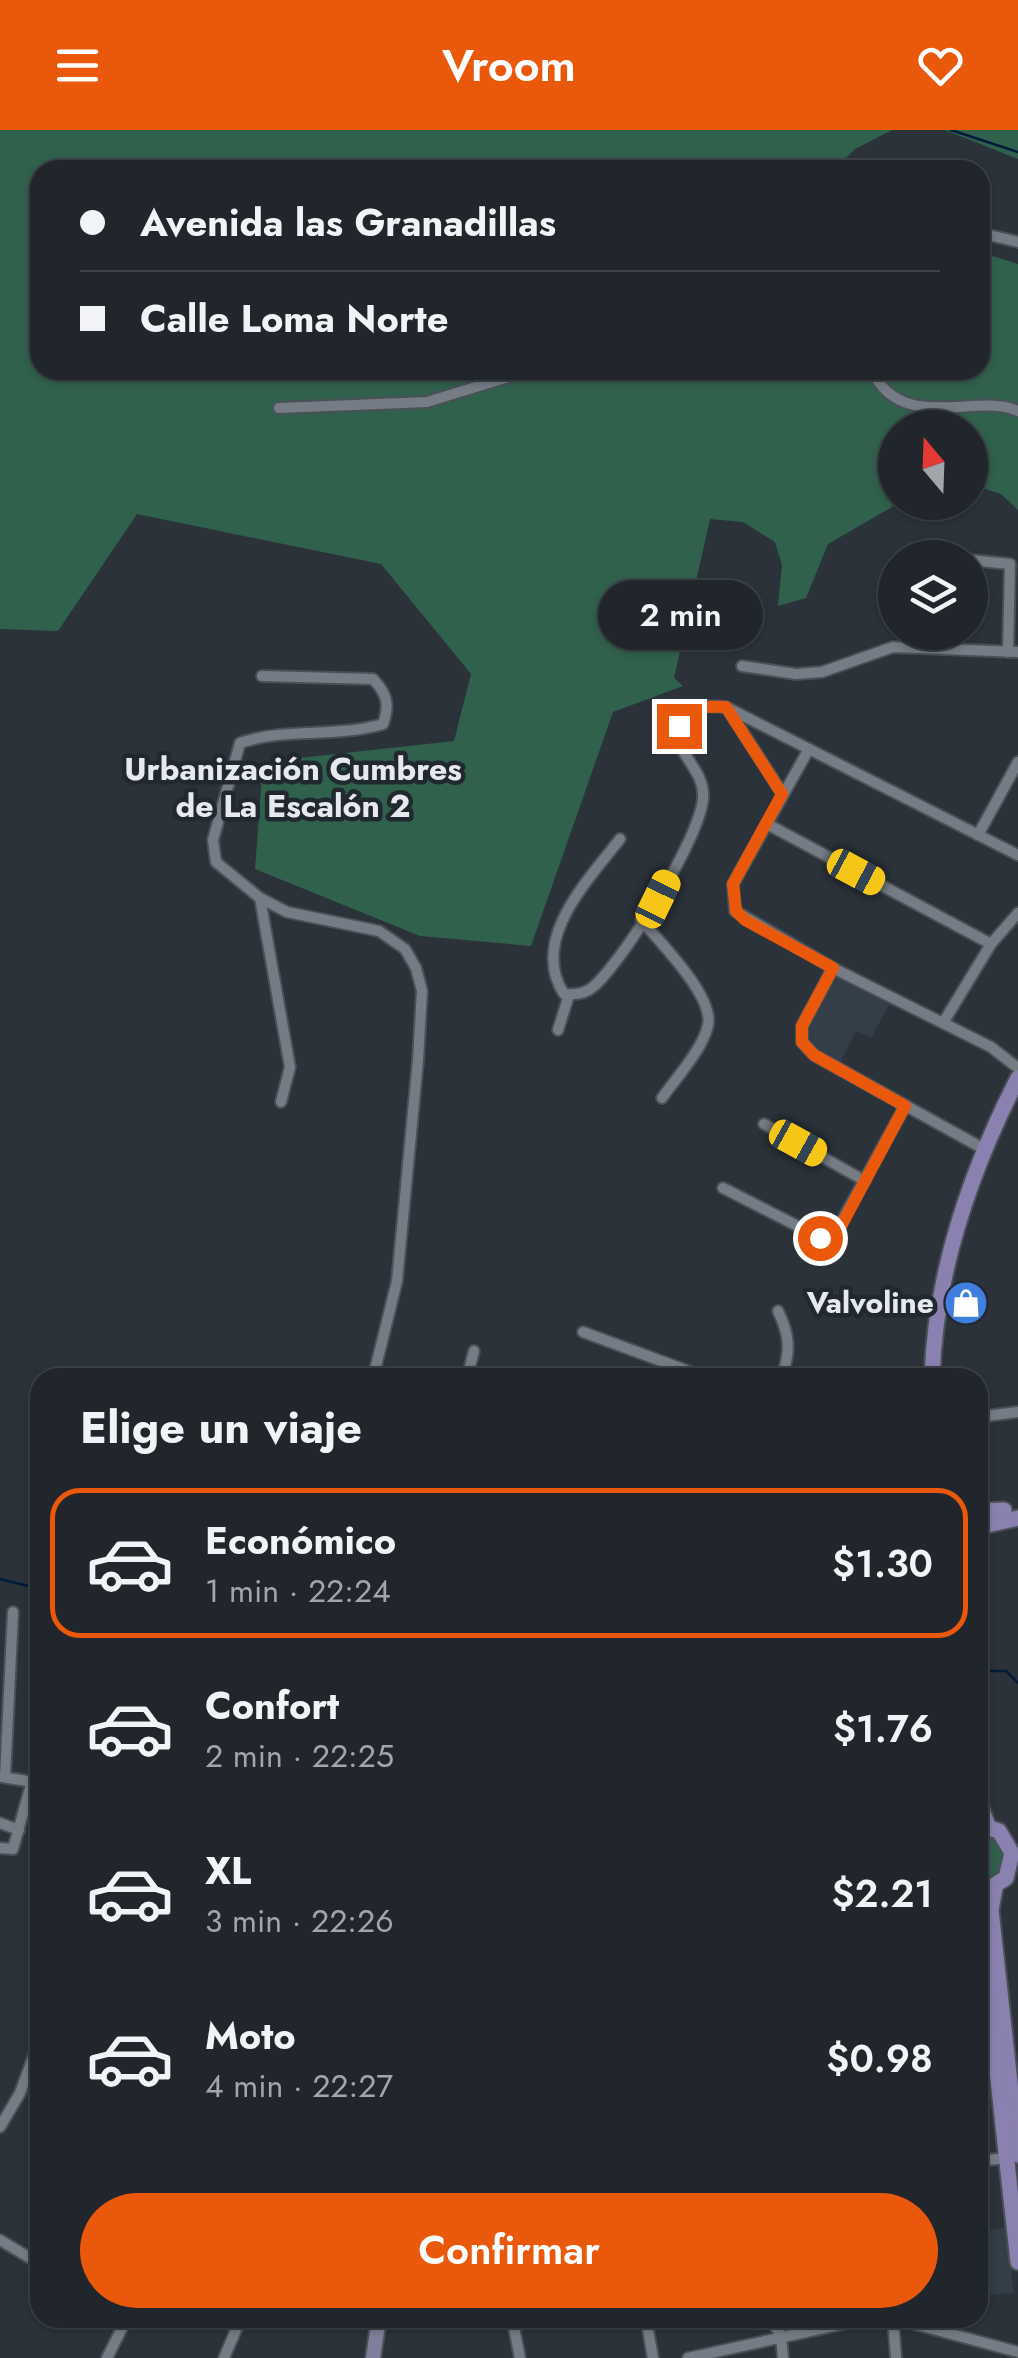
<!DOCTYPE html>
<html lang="es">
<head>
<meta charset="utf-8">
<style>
	:root { --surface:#20262b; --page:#282e33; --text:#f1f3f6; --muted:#a2a5a9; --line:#3d4347; --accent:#ea580c }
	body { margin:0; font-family:Jost,sans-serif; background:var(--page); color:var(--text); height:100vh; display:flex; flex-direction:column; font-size:38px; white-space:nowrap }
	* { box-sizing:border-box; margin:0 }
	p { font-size:32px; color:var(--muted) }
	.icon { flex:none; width:55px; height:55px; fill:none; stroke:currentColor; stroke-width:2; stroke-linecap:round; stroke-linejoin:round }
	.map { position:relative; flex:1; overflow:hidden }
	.sheet { position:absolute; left:30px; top:1238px; width:958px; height:960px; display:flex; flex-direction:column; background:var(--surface); border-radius:30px; box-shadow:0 2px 8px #0004,0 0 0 2px var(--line) }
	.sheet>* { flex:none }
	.banner { position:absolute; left:30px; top:30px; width:960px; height:220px; border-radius:30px; box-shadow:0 2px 8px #0004,0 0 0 2px var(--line); display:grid; align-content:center; height:220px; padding:0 50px; background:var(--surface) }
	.needle { width:65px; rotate:341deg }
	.tools { position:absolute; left:878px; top:280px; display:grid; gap:20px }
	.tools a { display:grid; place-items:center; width:110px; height:110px; border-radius:50%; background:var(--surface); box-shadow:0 2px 8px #0004,0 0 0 2px var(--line); font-size:50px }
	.end { position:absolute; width:45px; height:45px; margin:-22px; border:12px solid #ea580c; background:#fff; box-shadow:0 0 0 5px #fff }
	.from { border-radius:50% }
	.bubble { position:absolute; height:70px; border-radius:35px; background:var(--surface); box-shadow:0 2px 8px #0004,0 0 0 2px var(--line); font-size:32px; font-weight:600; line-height:70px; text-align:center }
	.car { position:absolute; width:30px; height:60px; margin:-30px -15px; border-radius:12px; box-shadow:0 0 8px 2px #0007; background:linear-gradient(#f5c518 24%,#345 0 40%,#f5c518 0 76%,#345 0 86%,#f5c518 0) }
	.banner b { display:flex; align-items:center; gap:35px; height:95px; font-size:38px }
	.banner b+b { border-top:2px solid var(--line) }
	.banner i { width:25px; height:25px; background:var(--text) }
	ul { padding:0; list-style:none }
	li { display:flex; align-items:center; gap:30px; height:150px; margin:0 20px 15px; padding:0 30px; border:5px solid transparent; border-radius:30px }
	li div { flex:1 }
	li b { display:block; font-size:38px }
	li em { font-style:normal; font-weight:600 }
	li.active { border-color:var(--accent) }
	li>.icon { width:90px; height:90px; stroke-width:1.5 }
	h2 { padding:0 50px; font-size:45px; line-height:120px }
	.action { display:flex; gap:20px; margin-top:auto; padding:20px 50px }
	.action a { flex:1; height:115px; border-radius:60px; background:var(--accent); color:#fff; font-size:40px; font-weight:600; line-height:115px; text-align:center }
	header { display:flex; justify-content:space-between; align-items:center; height:130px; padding:0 50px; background:var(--accent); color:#fff; font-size:45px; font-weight:600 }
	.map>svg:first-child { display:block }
	.built { fill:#333e49 }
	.green { fill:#30614d }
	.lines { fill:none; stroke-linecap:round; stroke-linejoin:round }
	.stream { stroke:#011b3a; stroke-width:2.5 }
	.street-casing { stroke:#4a5056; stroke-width:14 }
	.secondary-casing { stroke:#4a5056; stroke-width:18 }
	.primary-casing { stroke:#4a5056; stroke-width:19 }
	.street { stroke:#757c85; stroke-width:10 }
	.secondary { stroke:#807e9a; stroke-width:14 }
	.primary { stroke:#8b81b0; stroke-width:15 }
	.route { stroke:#ea580c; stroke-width:12 }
	.labels { text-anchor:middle; stroke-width:9; stroke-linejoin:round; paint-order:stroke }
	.poi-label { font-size:30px; font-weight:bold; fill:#e6eaef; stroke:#21282f; text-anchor:end }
	.neighbourhood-label { font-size:32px; font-weight:bold; fill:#e6eaef; stroke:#21282f }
</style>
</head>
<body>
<header><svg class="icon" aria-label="menu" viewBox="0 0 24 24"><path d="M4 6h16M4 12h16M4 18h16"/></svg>Vroom<svg class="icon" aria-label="heart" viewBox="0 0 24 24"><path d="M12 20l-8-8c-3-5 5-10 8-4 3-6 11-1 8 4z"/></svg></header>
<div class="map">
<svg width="1018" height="2228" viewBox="0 0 1018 2228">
	<rect width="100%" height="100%" fill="#2b3239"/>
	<g class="built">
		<polygon points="835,844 890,873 871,908 856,901 839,935 806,912 807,898"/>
		<polygon points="1005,2098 1014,2163 978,2165 978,2102"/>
	</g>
	<g class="green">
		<polygon points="0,0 892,0 855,19 839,35 841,40 40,40 40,240 980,240 980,122 1018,134 1018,380 1001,364 970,354 970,298 895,298 895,372 899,373 828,414 806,468 778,476 782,435 775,412 743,392 710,389 674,548 683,556 613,582 531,816 420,806 255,739 263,632 454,611 471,544 381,434 137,384 58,501 0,499"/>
		<polygon points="945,0 1018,0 1018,29"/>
		<polygon points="978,1704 996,1708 1006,1722 1006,1740 986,1756 978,1757"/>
	</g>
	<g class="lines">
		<g class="stream">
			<polyline points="951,0 1018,22"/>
			<polyline points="0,1449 40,1459"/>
			<polyline points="979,1541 1006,1541 1018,1553"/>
		</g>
		<defs>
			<g id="street">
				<polyline points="980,103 1018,112"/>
				<path d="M872 240C900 304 979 262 1018 281"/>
				<polyline points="279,278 427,272 531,240"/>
				<polyline points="970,430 1010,434 1008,522"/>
				<polyline points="742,536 796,544 822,542 893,517 1018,522"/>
				<path d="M262 546 373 549C387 564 390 574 383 594 337 608 286 597 240 613L213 710 216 732 260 768 287 782 379 801 405 819 416 838 422 861 418 930 397 1151 373 1248"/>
				<polyline points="727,578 782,663"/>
				<polyline points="809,619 733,754 735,781 833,838 991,917 1018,938"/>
				<polyline points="767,694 991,814"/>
				<polyline points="978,705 1018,632"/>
				<path d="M620 709C588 750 529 810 564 864 574 865 585 864 593 857 624 830 699 710 703 669 705 642 682 629 677 606L683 586 706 576 726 577 1018 725"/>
				<polyline points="260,768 290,937 281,972"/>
				<path d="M641 790C659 811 714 866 708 895 703 919 676 948 662 968"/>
				<polyline points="833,838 802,896 802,912 814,925 984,1019"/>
				<polyline points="943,893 991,814 1018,783"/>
				<polyline points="558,900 569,865"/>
				<polyline points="764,994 865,1051"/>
				<polyline points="723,1058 821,1108 832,1109 905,976"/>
				<path d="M778 1181C790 1205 791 1223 781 1248"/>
				<polyline points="583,1202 707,1248"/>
				<polyline points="467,1248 474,1221"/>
				<polyline points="978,1287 1018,1282"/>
				<polyline points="2,1647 40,1653"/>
				<polyline points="5,1647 13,1482"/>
				<polyline points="0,1693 19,1700"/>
				<polyline points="0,1718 13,1719 32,1651"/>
				<polyline points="0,1997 20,1963 40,1909"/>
				<polyline points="978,2031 1007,2028"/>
				<polyline points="0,2110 40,2134"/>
				<polyline points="512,2188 520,2228"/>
				<polyline points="646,2188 653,2228"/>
				<polyline points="770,2188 781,2206 783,2228"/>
				<polyline points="893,2189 896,2228"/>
				<polyline points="107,2228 127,2188"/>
				<polyline points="224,2228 241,2188"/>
				<polyline points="688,2228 870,2188 907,2192 1018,2222"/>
			</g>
			<polyline id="secondary" points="373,2228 379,2188"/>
			<g id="primary">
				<path d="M932 1248C935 1144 971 1040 1018 948"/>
				<polyline points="978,1381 1004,1380"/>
				<polyline points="978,1397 1018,1388"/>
				<polyline points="978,1670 988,1696"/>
				<polyline points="978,1695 999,1701 1012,1723 1006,1748 985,1761"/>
				<polyline points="995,1758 991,1780 1018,2025"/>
				<polyline points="978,1768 1018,2132"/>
			</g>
		</defs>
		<use href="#street" class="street-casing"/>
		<use href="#secondary" class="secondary-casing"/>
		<use href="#primary" class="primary-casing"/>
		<use href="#street" class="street"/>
		<use href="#secondary" class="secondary"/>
		<use href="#primary" class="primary"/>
	</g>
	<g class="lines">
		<path class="route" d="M679 596C687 575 707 576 726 577L782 664 733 754 736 781 745 790 833 838 802 896V912L814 925 905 976 838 1102 832 1109 820 1108"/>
	</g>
	<defs>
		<symbol id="shop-disc" viewBox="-11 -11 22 22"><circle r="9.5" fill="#3f7fe0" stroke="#21282f"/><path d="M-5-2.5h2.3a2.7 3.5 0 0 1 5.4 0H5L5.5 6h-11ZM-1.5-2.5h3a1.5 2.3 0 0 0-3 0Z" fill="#fff"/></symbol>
	</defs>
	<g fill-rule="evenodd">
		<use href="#shop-disc" x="941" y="1148" width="50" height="50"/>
	</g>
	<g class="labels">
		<g class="poi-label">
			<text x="934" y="1183">Valvoline</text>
		</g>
		<g class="neighbourhood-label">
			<text x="293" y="650">Urbanización Cumbres<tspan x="293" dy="37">de La Escalón 2</tspan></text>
		</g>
	</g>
</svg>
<div class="tools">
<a><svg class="needle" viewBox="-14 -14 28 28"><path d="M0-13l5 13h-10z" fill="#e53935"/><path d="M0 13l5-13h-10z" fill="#a2a5a9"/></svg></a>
<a><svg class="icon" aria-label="layers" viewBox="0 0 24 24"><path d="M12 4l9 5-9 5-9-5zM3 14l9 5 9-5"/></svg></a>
</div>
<i class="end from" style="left:820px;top:1108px"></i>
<i class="end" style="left:679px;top:596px"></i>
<div class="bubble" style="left:598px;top:450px;width:165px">2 min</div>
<i class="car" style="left:856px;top:742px;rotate:118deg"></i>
<i class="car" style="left:658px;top:769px;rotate:26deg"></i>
<i class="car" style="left:798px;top:1013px;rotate:119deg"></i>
<div class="banner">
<b><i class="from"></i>Avenida las Granadillas</b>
<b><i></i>Calle Loma Norte</b>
</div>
<section class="sheet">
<h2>Elige un viaje</h2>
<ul>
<li class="active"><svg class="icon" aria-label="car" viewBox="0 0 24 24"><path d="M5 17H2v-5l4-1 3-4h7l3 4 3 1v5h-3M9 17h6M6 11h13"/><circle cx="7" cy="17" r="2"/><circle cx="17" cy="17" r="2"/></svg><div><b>Económico</b><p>1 min · 22:24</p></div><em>$1.30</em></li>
<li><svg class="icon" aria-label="car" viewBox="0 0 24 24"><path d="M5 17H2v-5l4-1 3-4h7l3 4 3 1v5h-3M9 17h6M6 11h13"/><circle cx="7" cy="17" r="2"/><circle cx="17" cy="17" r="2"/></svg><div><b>Confort</b><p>2 min · 22:25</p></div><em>$1.76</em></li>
<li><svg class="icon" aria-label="car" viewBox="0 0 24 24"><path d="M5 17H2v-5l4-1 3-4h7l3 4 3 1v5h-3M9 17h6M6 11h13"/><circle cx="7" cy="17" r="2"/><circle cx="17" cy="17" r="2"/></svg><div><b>XL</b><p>3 min · 22:26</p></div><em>$2.21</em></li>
<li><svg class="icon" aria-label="car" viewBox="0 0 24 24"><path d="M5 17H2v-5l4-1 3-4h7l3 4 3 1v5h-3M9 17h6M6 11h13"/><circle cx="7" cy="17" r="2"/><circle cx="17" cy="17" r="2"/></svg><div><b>Moto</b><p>4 min · 22:27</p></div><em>$0.98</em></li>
</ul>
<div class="action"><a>Confirmar</a></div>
</section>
</div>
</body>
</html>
